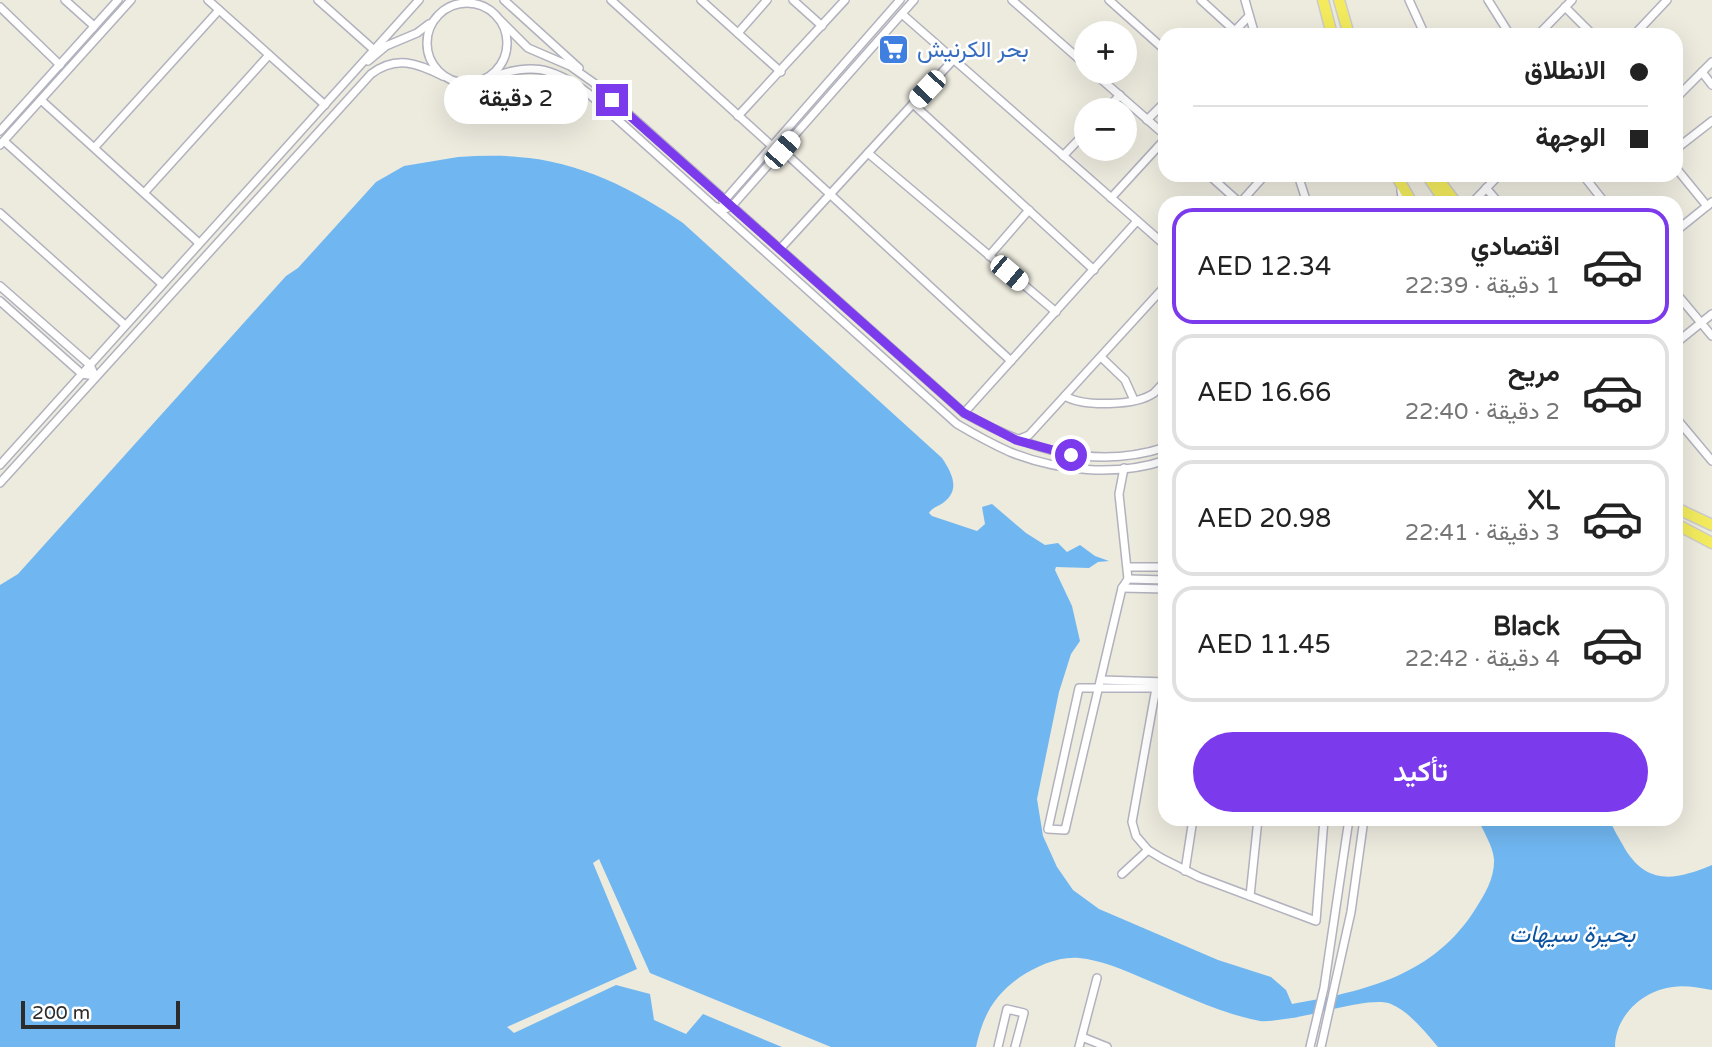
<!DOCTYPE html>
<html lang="ar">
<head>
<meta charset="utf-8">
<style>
	:root { --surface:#fff; --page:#f2f2f2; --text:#222; --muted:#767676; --line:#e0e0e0; --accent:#7c3aed }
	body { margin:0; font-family:"Varela Round",Vazirmatn,sans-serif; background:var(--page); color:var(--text); direction:rtl; height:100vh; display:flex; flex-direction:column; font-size:26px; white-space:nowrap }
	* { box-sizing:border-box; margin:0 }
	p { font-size:23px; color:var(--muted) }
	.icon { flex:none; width:38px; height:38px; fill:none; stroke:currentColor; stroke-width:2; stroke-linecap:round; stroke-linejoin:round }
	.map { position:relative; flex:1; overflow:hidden; direction:ltr }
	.panel { position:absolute; left:1158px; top:196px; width:525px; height:630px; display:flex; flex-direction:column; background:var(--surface); border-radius:21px; box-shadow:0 7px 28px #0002; direction:rtl }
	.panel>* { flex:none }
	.banner { position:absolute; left:1158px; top:28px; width:525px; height:154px; border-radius:21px; box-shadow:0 7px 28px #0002; direction:rtl; display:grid; align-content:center; height:154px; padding:0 35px; background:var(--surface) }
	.buttons { position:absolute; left:1074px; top:21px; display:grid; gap:14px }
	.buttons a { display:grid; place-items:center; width:63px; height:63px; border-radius:50%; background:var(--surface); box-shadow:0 7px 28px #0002; font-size:35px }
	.scale { position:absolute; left:21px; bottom:18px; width:159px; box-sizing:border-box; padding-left:7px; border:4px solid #2c2c2c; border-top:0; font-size:19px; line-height:24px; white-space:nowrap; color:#2c2c2c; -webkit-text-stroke:5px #fff; paint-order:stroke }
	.end { position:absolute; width:32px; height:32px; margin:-16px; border:9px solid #7c3aed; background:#fff; box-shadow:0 0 0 4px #fff }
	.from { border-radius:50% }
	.bubble { position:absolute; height:49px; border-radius:24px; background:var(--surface); box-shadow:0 7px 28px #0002; font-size:23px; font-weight:600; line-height:49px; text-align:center; direction:rtl }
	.car { position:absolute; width:21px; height:42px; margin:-21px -10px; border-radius:9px; box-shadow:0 0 5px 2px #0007; background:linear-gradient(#fff 24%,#345 0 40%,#fff 0 76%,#345 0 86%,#fff 0) }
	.banner b { display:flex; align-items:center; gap:24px; height:66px; font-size:26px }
	.banner b+b { border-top:2px solid var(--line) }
	.banner i { width:18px; height:18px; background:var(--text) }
	ul { padding:12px 0 0; list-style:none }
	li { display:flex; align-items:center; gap:21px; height:116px; margin:0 14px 10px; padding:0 21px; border:4px solid var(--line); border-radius:21px }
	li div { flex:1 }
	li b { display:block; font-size:26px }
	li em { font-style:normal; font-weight:600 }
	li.current { border-color:var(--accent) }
	li>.icon { width:63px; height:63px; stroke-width:1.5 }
	.button { display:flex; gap:14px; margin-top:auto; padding:14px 35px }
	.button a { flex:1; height:80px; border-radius:42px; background:var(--accent); color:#fff; font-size:28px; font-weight:600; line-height:80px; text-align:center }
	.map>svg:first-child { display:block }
	.water { fill:#70b7f1 }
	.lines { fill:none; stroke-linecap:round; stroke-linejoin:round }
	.minor-casing { stroke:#b2b2bf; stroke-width:10 }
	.major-casing { stroke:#ccc; stroke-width:13 }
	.minor { stroke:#fff; stroke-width:7 }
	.major { stroke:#f3eb5d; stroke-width:10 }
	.route { stroke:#7c3aed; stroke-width:9 }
	.labels { text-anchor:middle; stroke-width:5; stroke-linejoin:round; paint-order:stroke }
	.shop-label { font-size:23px; fill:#366cbe; stroke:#fff; text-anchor:start }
	.water-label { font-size:24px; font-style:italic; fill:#0b52a0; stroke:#fff }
</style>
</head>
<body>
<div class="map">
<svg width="1712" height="1047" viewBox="0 0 1712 1047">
	<rect width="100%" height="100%" fill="#edeade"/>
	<path class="water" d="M458 157C478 156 498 155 518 157 578 161 634 189 683 223L942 458C952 473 961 490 943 503 937 507 933 507 929 513L932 516 977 531 985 524 982 507 992 504 1026 533 1045 545 1058 543 1067 552 1080 545 1095 556 1109 561 1098 562 1089 568 1056 567 1055 570 1072 606 1080 641 1071 654 1059 692 1037 799 1043 836 1057 867 1073 890 1099 909 1218 960 1271 977 1286 990 1292 1004C1365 991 1434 976 1476 908 1485 894 1495 877 1494 859 1493 846 1483 831 1478 819H1610C1613 830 1620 839 1625 849 1648 886 1676 880 1712 865V990C1700 988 1685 985 1673 987 1643 990 1615 1016 1615 1047H1438C1425 1032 1410 1012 1391 1004 1372 996 1315 1015 1292 1018 1282 1019 1270 1022 1260 1021 1219 1013 1179 993 1140 977 1122 969 1100 960 1079 958 1059 956 1037 966 1020 977 993 996 983 1016 976 1047H831L650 973 599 859 593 863 637 969 507 1027 514 1033 616 985 650 994 654 1020 686 1034 703 1014 782 1047H0V585L18 574 286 276 298 268 376 182 404 166Z"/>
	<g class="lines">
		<defs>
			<g id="minor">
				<polyline points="65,0 94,26 93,28"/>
				<polyline points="208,0 325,105"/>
				<polyline points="318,0 373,49"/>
				<polyline points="504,0 579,68"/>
				<polyline points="611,0 772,146"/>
				<polyline points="701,0 781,72"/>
				<polyline points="793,0 822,26"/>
				<polyline points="1012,0 1087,66"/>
				<polyline points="1109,0 1166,51"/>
				<polyline points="1201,0 1235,31"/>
				<polyline points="1245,0 1255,35"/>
				<polyline points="1409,0 1425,35"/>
				<polyline points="1488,0 1510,35"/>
				<circle cx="467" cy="43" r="40"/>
				<polyline points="0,7 60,65"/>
				<polyline points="1565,7 1593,35"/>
				<polyline points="902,14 1166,246"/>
				<path d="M501 21 528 48 570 66 594 83 964 413C1028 449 1093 471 1166 447"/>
				<polyline points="738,33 767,0"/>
				<polyline points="1231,35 1249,16"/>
				<polyline points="1538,35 1572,0"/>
				<polyline points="1634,35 1667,0"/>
				<polyline points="368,61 386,46 417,33 429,24"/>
				<polyline points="1093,72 1166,136"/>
				<polyline points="1702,72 1712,85"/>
				<path d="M487 79C529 62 551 66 588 93L957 424C974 434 992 444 1010 452 1057 471 1117 477 1166 460"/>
				<polyline points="1676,98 1712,62"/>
				<polyline points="41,100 199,243"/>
				<polyline points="913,104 1094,270"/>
				<polyline points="1106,110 1120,95"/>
				<polyline points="738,116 845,0"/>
				<polyline points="1147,120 1166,101"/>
				<polyline points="0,131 118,0"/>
				<polyline points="4,141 162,284"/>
				<polyline points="0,145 131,0"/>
				<polyline points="95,147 219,10"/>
				<polyline points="1676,149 1712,121"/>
				<polyline points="782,150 1011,361"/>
				<polyline points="868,153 1056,312"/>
				<polyline points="1063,156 1087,131"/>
				<polyline points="1676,168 1707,206"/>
				<polyline points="1209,175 1240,203"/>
				<polyline points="1298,175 1307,203"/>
				<polyline points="1583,175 1605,203"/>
				<polyline points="1486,188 1499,203"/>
				<polyline points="1401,191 1403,203"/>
				<polyline points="145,192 269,55"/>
				<polyline points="1111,198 1166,138"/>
				<polyline points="723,202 900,0"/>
				<polyline points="1240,203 1265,175"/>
				<polyline points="1472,203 1499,175"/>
				<polyline points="716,207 725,209 732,206 914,0"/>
				<polyline points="0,213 125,325"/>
				<polyline points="1676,231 1712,202"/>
				<polyline points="780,249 954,59"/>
				<polyline points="989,256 1029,210"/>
				<polyline points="0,286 90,365 95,376"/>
				<polyline points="1676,293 1712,336"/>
				<polyline points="0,301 82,374 95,376"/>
				<polyline points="1676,343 1712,314"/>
				<polyline points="1101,357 1125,380 1134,400"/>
				<path d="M1065 396C1083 407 1136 406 1154 393 1158 389 1162 384 1166 380"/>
				<polyline points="964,413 1137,221"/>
				<polyline points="1676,418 1712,461"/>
				<polyline points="1017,440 1029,435 1166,285"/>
				<polyline points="0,465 419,0"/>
				<polyline points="1124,468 1119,494 1128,579 1122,588 1065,830 1048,829 1079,688 1166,688"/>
				<path d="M0 483 371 74C396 55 417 63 443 76"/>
				<polyline points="1128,567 1166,567"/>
				<polyline points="1128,579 1166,580"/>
				<polyline points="1122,588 1166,589"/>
				<polyline points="1101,680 1166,682"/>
				<polyline points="1163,681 1166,643"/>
				<polyline points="1156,688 1132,822 1136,836 1148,850 1163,859 1199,877 1316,921 1324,819"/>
				<polyline points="1185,871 1193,819"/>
				<polyline points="1122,874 1148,850"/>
				<polyline points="1250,896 1258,819"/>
				<polyline points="1082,1037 1107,1047"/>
				<polyline points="998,1047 1007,1009 1024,1013 1015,1047"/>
				<polyline points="1079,1047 1097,978"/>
				<polyline points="1310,1047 1324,988 1349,819"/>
				<polyline points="1321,1047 1351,912 1364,819"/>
			</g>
			<g id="major">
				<polyline points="1323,0 1332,35"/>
				<polyline points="1339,0 1349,35"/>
				<polyline points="1396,175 1412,203"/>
				<polyline points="1427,175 1446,203"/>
				<polyline points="1435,175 1456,203"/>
				<polyline points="1676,508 1712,525"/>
				<polyline points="1676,524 1712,543"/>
			</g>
		</defs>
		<use href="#minor" class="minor-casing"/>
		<use href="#major" class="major-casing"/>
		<use href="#minor" class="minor"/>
		<use href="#major" class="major"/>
	</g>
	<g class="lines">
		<polyline class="route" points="612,100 964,413 1016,440 1071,455"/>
	</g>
	<defs>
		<symbol id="supermarket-square" viewBox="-11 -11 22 22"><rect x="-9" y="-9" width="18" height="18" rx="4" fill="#3f7fe0" stroke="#fff"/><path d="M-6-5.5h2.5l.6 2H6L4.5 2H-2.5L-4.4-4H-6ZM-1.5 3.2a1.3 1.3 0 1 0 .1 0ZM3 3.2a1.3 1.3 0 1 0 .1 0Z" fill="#fff"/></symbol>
	</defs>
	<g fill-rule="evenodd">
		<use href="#supermarket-square" x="876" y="32" width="35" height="35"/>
	</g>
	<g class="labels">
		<g class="shop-label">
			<text x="917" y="57">بحر الكرنيش</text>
		</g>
		<g class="water-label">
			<text x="1572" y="942">بحيرة سيهات</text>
		</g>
	</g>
</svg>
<div class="buttons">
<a>+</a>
<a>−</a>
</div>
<div class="scale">200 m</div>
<i class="end from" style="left:1071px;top:455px"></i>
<i class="end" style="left:612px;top:100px"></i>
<div class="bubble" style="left:444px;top:75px;width:144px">2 دقيقة</div>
<i class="car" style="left:927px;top:89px;rotate:223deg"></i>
<i class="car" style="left:782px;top:150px;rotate:41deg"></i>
<i class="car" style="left:1009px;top:273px;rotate:130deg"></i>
<div class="banner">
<b><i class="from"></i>الانطلاق</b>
<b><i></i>الوجهة</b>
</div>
<section class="panel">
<ul>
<li class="current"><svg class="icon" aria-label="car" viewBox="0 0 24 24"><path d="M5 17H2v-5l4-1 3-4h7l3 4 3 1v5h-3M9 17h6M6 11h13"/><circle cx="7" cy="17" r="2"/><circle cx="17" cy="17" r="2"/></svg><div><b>اقتصادي</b><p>1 دقيقة · 22:39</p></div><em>AED 12.34</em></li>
<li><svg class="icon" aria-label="car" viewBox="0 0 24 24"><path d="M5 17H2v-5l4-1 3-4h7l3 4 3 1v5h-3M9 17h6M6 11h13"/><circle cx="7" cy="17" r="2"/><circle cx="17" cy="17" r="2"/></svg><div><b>مريح</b><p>2 دقيقة · 22:40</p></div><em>AED 16.66</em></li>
<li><svg class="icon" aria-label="car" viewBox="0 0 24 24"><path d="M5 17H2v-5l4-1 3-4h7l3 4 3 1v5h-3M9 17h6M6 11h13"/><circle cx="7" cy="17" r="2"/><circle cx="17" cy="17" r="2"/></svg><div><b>XL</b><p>3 دقيقة · 22:41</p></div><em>AED 20.98</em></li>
<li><svg class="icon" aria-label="car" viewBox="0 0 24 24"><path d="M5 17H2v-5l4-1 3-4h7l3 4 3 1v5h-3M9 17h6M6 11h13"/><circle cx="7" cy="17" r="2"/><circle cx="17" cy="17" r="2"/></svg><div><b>Black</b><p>4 دقيقة · 22:42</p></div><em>AED 11.45</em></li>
</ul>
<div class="button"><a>تأكيد</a></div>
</section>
</div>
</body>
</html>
